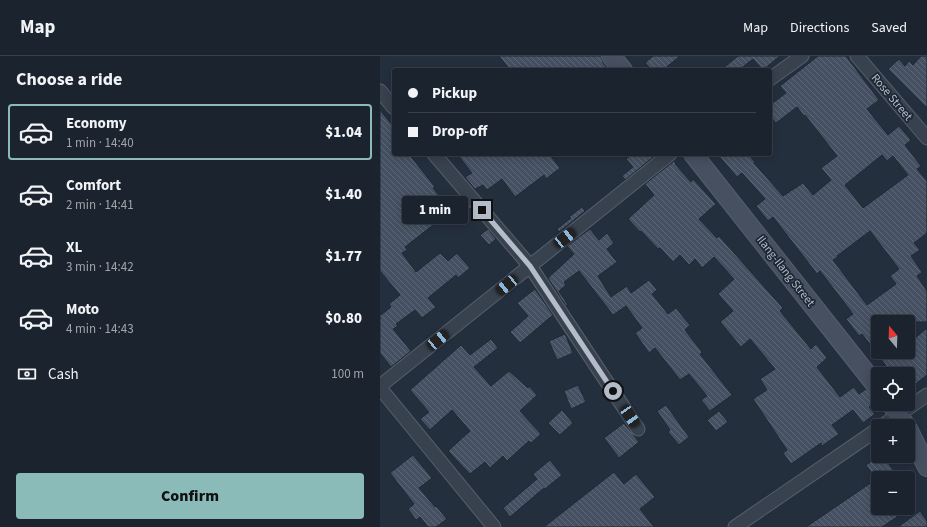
<!DOCTYPE html>
<html lang="en">
<head>
<meta charset="utf-8">
<style>
	:root { --surface:#1b232e; --page:#242b36; --text:#f1f3f6; --muted:#a0a4aa; --line:#39404a; --accent:#8bbbb9 }
	body { margin:0; font-family:"Source Sans 3",sans-serif; background:var(--page); color:var(--text); height:100vh; display:flex; flex-direction:column; font-size:15px; white-space:nowrap }
	* { box-sizing:border-box; margin:0 }
	p { font-size:13px; color:var(--muted) }
	.icon { flex:none; width:22px; height:22px; fill:none; stroke:currentColor; stroke-width:2; stroke-linecap:round; stroke-linejoin:round }
	.map { position:relative; flex:1; overflow:hidden }
	.sheet { display:flex; flex-direction:column; background:var(--surface); width:380px }
	.sheet>* { flex:none }
	.banner { position:absolute; left:12px; top:12px; width:380px; height:88px; border-radius:4px; box-shadow:0 2px 10px #0003,0 0 0 1px var(--line); display:grid; align-content:center; height:88px; padding:0 16px; background:var(--surface) }
	.needle { width:26px; rotate:341deg }
	.fabs { position:absolute; left:491px; top:259px; display:grid; gap:8px }
	.fabs a { display:grid; place-items:center; width:44px; height:44px; border-radius:4px; background:var(--surface); box-shadow:0 2px 10px #0003,0 0 0 1px var(--line); font-size:20px }
	.end { position:absolute; width:18px; height:18px; margin:-9px; border:5px solid #b4bcc9; background:#111; box-shadow:0 0 0 2px #111 }
	.from { border-radius:50% }
	.bubble { position:absolute; height:28px; border-radius:4px; background:var(--surface); box-shadow:0 2px 10px #0003,0 0 0 1px var(--line); font-size:13px; font-weight:800; line-height:28px; text-align:center }
	.car { position:absolute; width:12px; height:24px; margin:-12px -6px; border-radius:5px; box-shadow:0 0 3px 1px #0007; background:linear-gradient(#222 24%,#8ab4d8 0 40%,#222 0 76%,#8ab4d8 0 86%,#222 0) }
	.banner b { display:flex; align-items:center; gap:14px; height:38px; font-size:15px }
	.banner b+b { border-top:1px solid var(--line) }
	.banner i { width:10px; height:10px; background:var(--text) }
	ul { padding:0; list-style:none }
	li { display:flex; align-items:center; gap:12px; height:56px; margin:0 8px 6px; padding:0 8px; border:2px solid transparent; border-radius:4px }
	li div { flex:1 }
	li b { display:block; font-size:15px }
	li em { font-style:normal; font-weight:800 }
	li.active { border-color:var(--accent) }
	li>.icon { width:36px; height:36px; stroke-width:1.5 }
	h2 { padding:0 16px; font-size:18px; line-height:48px }
	.pay { display:flex; align-items:center; gap:10px; height:44px; padding:0 16px; font-size:15px }
	.pay p { margin-inline-start:auto }
	.primary-button { display:flex; gap:8px; margin-top:auto; padding:8px 16px }
	.primary-button a { flex:1; height:46px; border-radius:4px; background:var(--accent); color:#111; font-size:16px; font-weight:800; line-height:46px; text-align:center }
	header { display:flex; align-items:center; gap:24px; box-sizing:border-box; height:56px; padding:0 20px; background:var(--surface); border-bottom:1px solid var(--line) }
	header strong { font-size:19px }
	nav { display:flex; gap:22px; margin-inline-start:auto; font-size:14px }
	main { display:flex; flex:1; min-height:0 }
	.map>svg:first-child { display:block }
	.building { fill:url(#building-back-hatch); stroke:#1f2835; fill-rule:evenodd }
	.lines { fill:none; stroke-linecap:round; stroke-linejoin:round }
	.street-casing { stroke:#565f6c; stroke-width:15 }
	.secondary-casing { stroke:#565f6c; stroke-width:20 }
	.street { stroke:#38414e; stroke-width:13 }
	.secondary { stroke:#465061; stroke-width:18 }
	.route { stroke:#b4bcc9; stroke-width:5 }
	.labels { text-anchor:middle; stroke-width:3.5; stroke-linejoin:round; paint-order:stroke }
	.street-label { font-size:12px; fill:#b4bcc9; stroke:#1d2633 }
</style>
</head>
<body>
<header>
<strong>Map</strong>
<nav><a>Map</a><a>Directions</a><a>Saved</a></nav>
</header>
<main>
<section class="sheet">
<h2>Choose a ride</h2>
<ul>
<li class="active"><svg class="icon" aria-label="car" viewBox="0 0 24 24"><path d="M5 17H2v-5l4-1 3-4h7l3 4 3 1v5h-3M9 17h6M6 11h13"/><circle cx="7" cy="17" r="2"/><circle cx="17" cy="17" r="2"/></svg><div><b>Economy</b><p>1 min · 14:40</p></div><em>$1.04</em></li>
<li><svg class="icon" aria-label="car" viewBox="0 0 24 24"><path d="M5 17H2v-5l4-1 3-4h7l3 4 3 1v5h-3M9 17h6M6 11h13"/><circle cx="7" cy="17" r="2"/><circle cx="17" cy="17" r="2"/></svg><div><b>Comfort</b><p>2 min · 14:41</p></div><em>$1.40</em></li>
<li><svg class="icon" aria-label="car" viewBox="0 0 24 24"><path d="M5 17H2v-5l4-1 3-4h7l3 4 3 1v5h-3M9 17h6M6 11h13"/><circle cx="7" cy="17" r="2"/><circle cx="17" cy="17" r="2"/></svg><div><b>XL</b><p>3 min · 14:42</p></div><em>$1.77</em></li>
<li><svg class="icon" aria-label="car" viewBox="0 0 24 24"><path d="M5 17H2v-5l4-1 3-4h7l3 4 3 1v5h-3M9 17h6M6 11h13"/><circle cx="7" cy="17" r="2"/><circle cx="17" cy="17" r="2"/></svg><div><b>Moto</b><p>4 min · 14:43</p></div><em>$0.80</em></li>
</ul>
<div class="pay"><svg class="icon" aria-label="cash" viewBox="0 0 24 24"><path d="M3 7h18v10H3z"/><circle cx="12" cy="12" r="2"/></svg>Cash<p>100 m</p></div>
<div class="primary-button"><a>Confirm</a></div>
</section>
<div class="map">
<svg width="547" height="471" viewBox="0 0 547 471">
	<defs>
		<pattern id="building-back-hatch" width="6" height="6" patternUnits="userSpaceOnUse"><rect width="6" height="6" fill="#455162"/><path d="M-1 5l2 2M0 0l6 6M5-1l2 2" fill="none" stroke="#5d6877"/></pattern>
	</defs>
	<rect width="100%" height="100%" fill="#242f3e"/>
	<g class="building">
		<polygon points="119,0 221,0 223,7 229,14 130,14"/>
		<polygon points="273,0 300,0 283,14 272,14 265,7"/>
		<polygon points="358,0 400,0 383,14 373,3 359,14 341,14"/>
		<path d="M438 0H466L499 44 487 53 508 79 519 70 531 84 525 89 541 110 537 113 547 125V177L534 187 540 194 531 200 542 216 537 220 547 235V266H498V296H536L529 287 547 272V319L528 334V318H500L499 317 507 311 482 278 479 280 466 263 473 258 440 215 437 218 393 161 388 165 376 150 385 143 362 117 357 121 337 98H368L375 106 374 107 403 140 423 127 433 139 451 124 441 112 457 100 425 59 424 60 417 51 396 67 390 60V49L406 37 400 30ZM502 99 507 105 513 100 528 119 483 152 465 129ZM490 175 519 213 510 220 516 228 487 249 453 204 458 201 457 200Z"/>
		<polygon points="541,0 547,0 547,52 508,13 519,3 525,10 529,5 533,9"/>
		<polygon points="0,54 14,71 14,98 29,98 55,131 53,132 71,155 25,191 27,194 22,197 36,216 60,197 68,205 77,197 90,212 78,222 76,219 48,242 56,251 42,262 35,254 16,268 18,270 13,273 31,295 11,311 0,297 0,257 1,259 11,251 9,248 20,239 0,215"/>
		<polygon points="77,98 169,98 180,112 166,123 164,119 135,141 122,123 107,134 103,129 95,133 85,121 92,117"/>
		<polygon points="252,98 277,98 245,124 242,120 253,111 246,103"/>
		<polygon points="294,105 296,107 295,108 311,126 313,123 336,148 319,163 337,182 339,180 403,252 400,255 431,293 436,288 447,302 437,311 460,341 474,331 479,338 486,333 497,345 489,351 495,358 483,367 473,354 452,369 459,378 442,390 441,387 411,408 403,397 407,394 373,343 387,334 380,323 395,313 370,283 361,291 340,266 353,255 338,238 354,223 334,201 322,212 315,203 309,209 300,199 293,206 280,192 278,193 261,175 260,176 248,163 274,139 265,128"/>
		<polygon points="202,151 205,155 179,176 177,173 191,162 189,161"/>
		<polygon points="108,173 116,183 109,189 100,179"/>
		<polygon points="210,173 219,184 227,177 234,187 227,193 237,206 218,220 231,241 247,230 251,237 269,224 277,234 272,238 288,258 296,252 310,269 305,274 322,296 320,298 352,339 330,355 321,344 327,340 309,318 300,324 275,292 269,297 255,277 262,272 246,250 233,259 199,215 184,226 186,229 179,235 188,249 186,250 168,222 194,198 187,190"/>
		<polygon points="155,233 173,259 140,287 130,276 148,260 137,247"/>
		<polygon points="185,278 193,297 177,304 169,285"/>
		<polygon points="111,283 118,292 94,311 111,330 129,315 148,332 149,330 157,339 140,355 161,378 151,387 149,385 127,405 123,400 110,412 105,406 90,418 68,395 90,375 72,354 50,374 40,363 49,356 30,334 81,289 90,299"/>
		<polygon points="198,329 206,346 191,353 184,335"/>
		<polygon points="286,349 309,381 299,389 288,376 290,374 277,355"/>
		<polygon points="182,354 193,367 180,379 168,367"/>
		<polygon points="339,355 348,366 336,375 327,364"/>
		<polygon points="244,367 259,386 239,402 224,382"/>
		<polygon points="33,399 52,422 39,432 55,451 56,450 67,463 56,471 48,471 40,461 36,464 28,453 34,448 10,417"/>
		<polygon points="499,400 503,400 519,422 498,422 498,452 511,452 517,461 502,471 426,471 498,422 495,422 486,409"/>
		<polygon points="170,404 182,419 165,433 164,432 130,461 123,452 157,423 153,418"/>
		<polygon points="234,416 244,428 256,418 275,441 260,453 274,471 164,471"/>
		<polygon points="540,455 547,465 547,471 518,471"/>
	</g>
	<g class="lines">
		<defs>
			<g id="street">
				<polyline points="477,0 547,82"/>
				<polyline points="390,23 422,0"/>
				<polyline points="0,35 14,52"/>
				<polyline points="54,98 150,210 258,373"/>
				<polyline points="0,330 290,98"/>
				<polyline points="0,332 114,471"/>
				<polyline points="502,370 547,339"/>
				<polyline points="355,471 498,373"/>
			</g>
			<g id="secondary">
				<polyline points="231,0 243,14"/>
				<polyline points="313,98 498,332"/>
				<polyline points="511,348 526,370"/>
				<polyline points="528,373 547,411"/>
			</g>
		</defs>
		<use href="#street" class="street-casing"/>
		<use href="#secondary" class="secondary-casing"/>
		<use href="#street" class="street"/>
		<use href="#secondary" class="secondary"/>
	</g>
	<g class="lines">
		<polyline class="route" points="102,154 150,210 233,335"/>
	</g>
	<g class="labels">
		<g class="street-label">
			<text transform="translate(512 41) rotate(50)" y="4">Rose Street</text>
			<text transform="translate(406 215) rotate(52)" y="4">Ilang-Ilang Street</text>
		</g>
	</g>
</svg>
<div class="fabs">
<a><svg class="needle" viewBox="-14 -14 28 28"><path d="M0-13l5 13h-10z" fill="#e53935"/><path d="M0 13l5-13h-10z" fill="#a0a4aa"/></svg></a>
<a><svg class="icon" aria-label="locate" viewBox="0 0 24 24"><circle cx="12" cy="12" r="6"/><path d="M12 2v4M12 18v4M2 12h4M18 12h4"/></svg></a>
<a>+</a>
<a>−</a>
</div>
<i class="end from" style="left:233px;top:335px"></i>
<i class="end" style="left:102px;top:154px"></i>
<div class="bubble" style="left:22px;top:140px;width:66px">1 min</div>
<i class="car" style="left:185px;top:182px;rotate:52deg"></i>
<i class="car" style="left:127px;top:229px;rotate:231deg"></i>
<i class="car" style="left:58px;top:284px;rotate:51deg"></i>
<i class="car" style="left:250px;top:360px;rotate:146deg"></i>
<div class="banner">
<b><i class="from"></i>Pickup</b>
<b><i></i>Drop-off</b>
</div>
</div>
</main>
</body>
</html>
